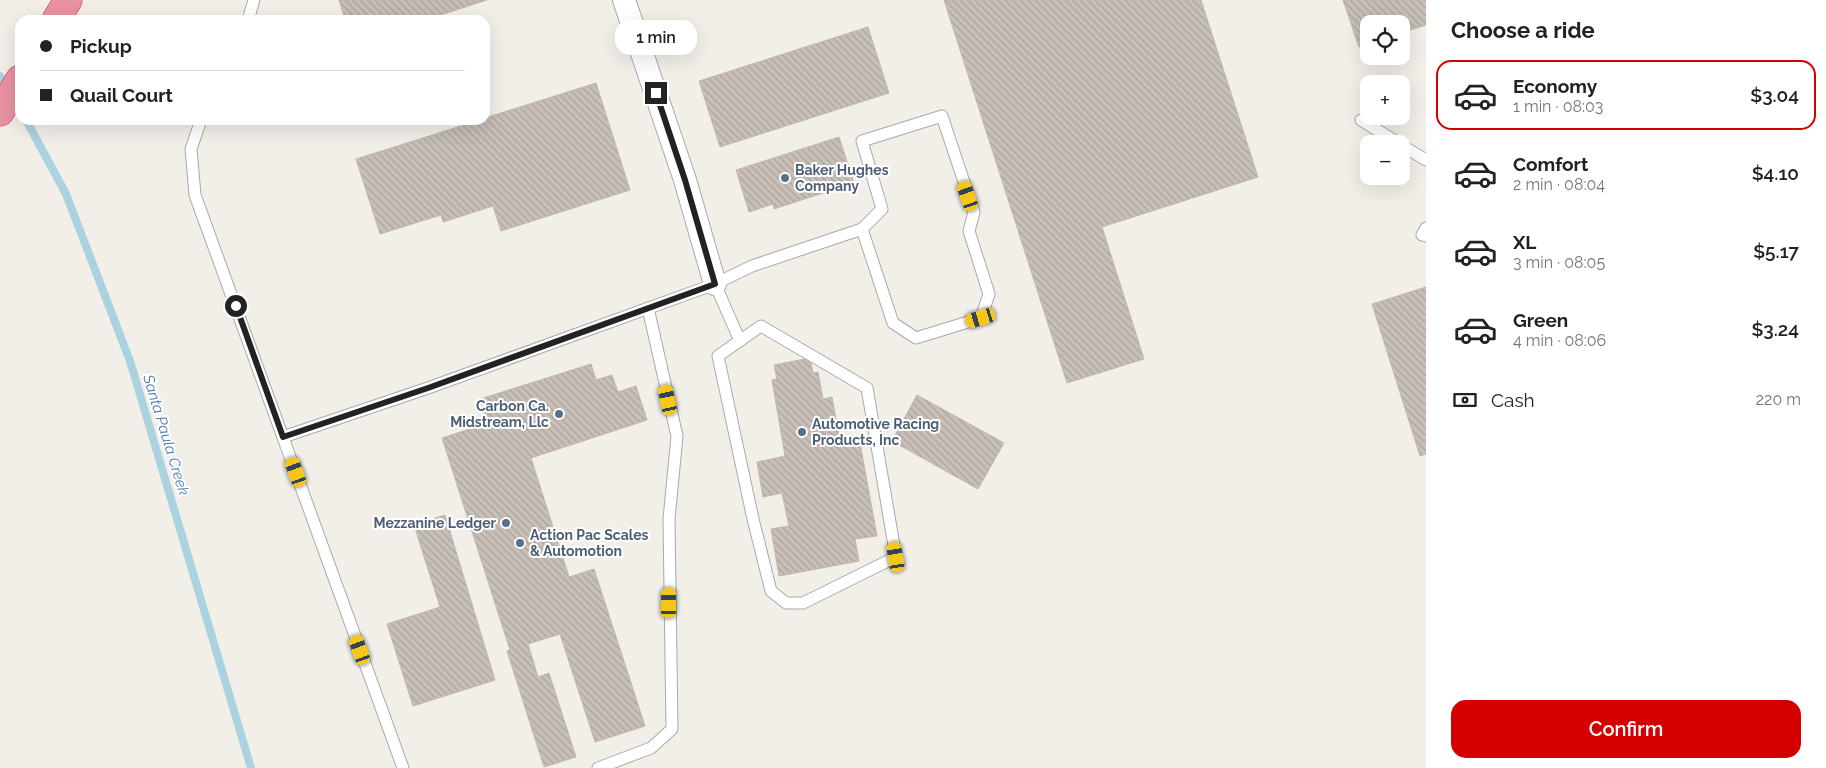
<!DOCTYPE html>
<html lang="en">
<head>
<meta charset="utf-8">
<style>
	:root { --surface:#fff; --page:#f2f2f2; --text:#222; --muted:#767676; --line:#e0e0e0; --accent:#d40000 }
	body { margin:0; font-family:Raleway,sans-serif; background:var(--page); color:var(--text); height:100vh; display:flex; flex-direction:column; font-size:19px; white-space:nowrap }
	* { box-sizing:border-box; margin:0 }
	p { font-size:16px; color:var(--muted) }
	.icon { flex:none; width:28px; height:28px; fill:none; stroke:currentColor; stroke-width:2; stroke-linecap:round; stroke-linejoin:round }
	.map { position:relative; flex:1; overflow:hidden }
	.panel { display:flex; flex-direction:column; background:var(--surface); width:400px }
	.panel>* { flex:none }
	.top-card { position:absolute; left:15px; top:15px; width:475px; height:110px; border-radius:15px; box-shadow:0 5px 20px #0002; display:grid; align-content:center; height:110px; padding:0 25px; background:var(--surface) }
	.controls { position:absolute; left:1360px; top:15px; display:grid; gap:10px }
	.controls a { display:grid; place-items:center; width:50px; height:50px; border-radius:10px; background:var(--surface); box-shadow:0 5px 20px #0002; font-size:25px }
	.end { position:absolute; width:22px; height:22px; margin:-11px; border:6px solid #222; background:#fff; box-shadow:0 0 0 2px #fff }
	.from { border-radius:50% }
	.bubble { position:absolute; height:35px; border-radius:15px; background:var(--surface); box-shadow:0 5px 20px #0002; font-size:16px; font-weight:600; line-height:35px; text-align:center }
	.car { position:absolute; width:15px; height:30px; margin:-15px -8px; border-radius:6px; box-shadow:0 0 4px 1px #0007; background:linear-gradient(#f5c518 24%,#345 0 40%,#f5c518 0 76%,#345 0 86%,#f5c518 0) }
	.top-card b { display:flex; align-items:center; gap:18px; height:48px; font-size:19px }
	.top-card b+b { border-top:1px solid var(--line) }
	.top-card i { width:12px; height:12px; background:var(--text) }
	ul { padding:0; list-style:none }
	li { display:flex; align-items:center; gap:15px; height:70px; margin:0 10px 8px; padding:0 15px; border:2px solid transparent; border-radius:15px }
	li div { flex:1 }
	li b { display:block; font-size:19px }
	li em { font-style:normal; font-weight:600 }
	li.selected { border-color:var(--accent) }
	li>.icon { width:45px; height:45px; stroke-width:1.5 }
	h2 { padding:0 25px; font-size:22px; line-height:60px }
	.pay { display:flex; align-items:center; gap:12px; height:55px; padding:0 25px; font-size:19px }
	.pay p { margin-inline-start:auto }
	.cta { display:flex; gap:10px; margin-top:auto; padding:10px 25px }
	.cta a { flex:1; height:58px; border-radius:15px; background:var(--accent); color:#fff; font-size:20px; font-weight:600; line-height:58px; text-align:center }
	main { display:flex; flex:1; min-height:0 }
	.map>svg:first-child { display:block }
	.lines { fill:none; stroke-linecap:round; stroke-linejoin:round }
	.stream { stroke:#aad3df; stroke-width:8 }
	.building { fill:url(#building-back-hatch); stroke:#c4b6ab }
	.lane-casing { stroke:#a9a9a9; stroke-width:13 }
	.street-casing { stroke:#a9a9a9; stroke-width:24 }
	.highway-casing { stroke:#dc2a67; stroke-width:29 }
	.lane { stroke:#fff; stroke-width:11 }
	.street { stroke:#fff; stroke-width:22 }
	.highway { stroke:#e892a2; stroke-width:28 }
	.route { stroke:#222; stroke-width:6 }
	.service-dot { fill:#5c6f8a; stroke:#fff; stroke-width:2 }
	.labels { text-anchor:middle; stroke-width:4; stroke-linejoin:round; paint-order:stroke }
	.service-label { font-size:14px; font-weight:bold; fill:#4e5e75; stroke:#fff; text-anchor:start }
	.water-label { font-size:15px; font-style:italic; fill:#4a7aab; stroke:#fff }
</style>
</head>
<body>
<main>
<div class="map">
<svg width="1426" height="768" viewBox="0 0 1426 768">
	<defs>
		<pattern id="building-back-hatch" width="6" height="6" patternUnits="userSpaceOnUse" patternTransform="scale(1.25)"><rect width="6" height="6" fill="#c7bfb8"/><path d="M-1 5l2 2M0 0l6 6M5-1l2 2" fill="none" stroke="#aba49e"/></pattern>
	</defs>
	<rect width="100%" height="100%" fill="#f2efe9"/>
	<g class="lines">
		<g class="stream">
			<polyline points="0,76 9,89"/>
			<polyline points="26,120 66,194 130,361 251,768"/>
		</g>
	</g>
	<g class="building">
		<polygon points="339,0 487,0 425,20 345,20"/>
		<polygon points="944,0 1201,0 1258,177 1102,227 1144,359 1067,383"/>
		<polygon points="1343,0 1426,0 1426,25 1401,33 1401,24 1369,24 1369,44 1359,47"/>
		<polygon points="868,27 889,93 720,147 699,81"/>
		<polygon points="596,83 630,190 501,231 493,206 443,222 441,215 380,234 356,159 480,120 485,120 485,118"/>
		<polygon points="839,137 854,183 774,209 773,204 749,212 736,170"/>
		<polygon points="1426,287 1426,454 1420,456 1372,304"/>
		<polygon points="810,358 813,373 818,372 823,399 832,397 841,446 860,443 877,536 855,539 859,561 779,576 771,529 789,526 782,493 763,497 757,462 785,456 772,380 777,379 774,365"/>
		<polygon points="591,364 596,380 612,375 618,392 636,386 647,420 531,458 569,577 594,569 645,726 595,742 560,634 528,644 538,677 549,673 576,757 544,767 507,651 510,650 442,438 488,423 480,399"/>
		<polygon points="917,395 1004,443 978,489 892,441"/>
		<polygon points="445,515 495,680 413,706 387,624 440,607 414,525"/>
	</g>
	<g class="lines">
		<defs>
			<g id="lane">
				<polyline points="248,20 254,0"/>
				<polyline points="201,120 191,149 195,195 403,768"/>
				<polyline points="1361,120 1400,144"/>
				<polyline points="1401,145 1426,160"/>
				<polyline points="1426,228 1422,235 1426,236"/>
				<polyline points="715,284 740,341"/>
				<polygon points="761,326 867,388 896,557 803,603 786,603 771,591 753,519 718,356"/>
				<polyline points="283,437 428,388 715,284 752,266 862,229 893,323 916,338 981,318 989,294 969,231 974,212 942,116 862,141 882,209 862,229"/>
				<polyline points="598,768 651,748 672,729 669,519 677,436 648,308"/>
			</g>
			<polyline id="street" points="624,0 685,180 715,284"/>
			<g id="highway">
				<polyline points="56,20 68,0"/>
				<polyline points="0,112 20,79"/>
			</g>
		</defs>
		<use href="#lane" class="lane-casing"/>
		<use href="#street" class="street-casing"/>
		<use href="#highway" class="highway-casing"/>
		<use href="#lane" class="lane"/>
		<use href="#street" class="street"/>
		<use href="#highway" class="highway"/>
	</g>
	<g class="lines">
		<polyline class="route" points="236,306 283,437 428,388 715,284 685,180 656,93"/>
	</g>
	<g class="service-dot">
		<circle cx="785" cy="178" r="5"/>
		<circle cx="559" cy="414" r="5"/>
		<circle cx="802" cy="432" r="5"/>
		<circle cx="506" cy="523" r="5"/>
		<circle cx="520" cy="543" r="5"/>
	</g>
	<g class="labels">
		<g class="service-label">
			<text x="795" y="175">Baker Hughes<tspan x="795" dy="16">Company</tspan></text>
			<text x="549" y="411" text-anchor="end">Carbon Ca.<tspan x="549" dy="16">Midstream, Llc</tspan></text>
			<text x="812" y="429">Automotive Racing<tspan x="812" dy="16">Products, Inc</tspan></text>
			<text x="496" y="528" text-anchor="end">Mezzanine Ledger</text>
			<text x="530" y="540">Action Pac Scales<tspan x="530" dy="16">&amp; Automotion</tspan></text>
		</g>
		<g class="water-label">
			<text transform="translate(166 435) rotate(73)" y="5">Santa Paula Creek</text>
		</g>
	</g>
</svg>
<div class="controls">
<a><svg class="icon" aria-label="locate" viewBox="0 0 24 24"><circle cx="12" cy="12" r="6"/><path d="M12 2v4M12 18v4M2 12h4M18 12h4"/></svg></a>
<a>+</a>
<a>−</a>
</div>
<i class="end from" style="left:236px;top:306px"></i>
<i class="end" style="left:656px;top:93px"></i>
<div class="bubble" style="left:615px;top:20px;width:82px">1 min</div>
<i class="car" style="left:968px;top:196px;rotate:341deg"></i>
<i class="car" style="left:981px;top:318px;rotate:253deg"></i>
<i class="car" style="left:668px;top:400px;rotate:348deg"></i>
<i class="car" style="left:296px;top:472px;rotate:340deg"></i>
<i class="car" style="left:896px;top:557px;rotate:350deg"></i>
<i class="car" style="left:669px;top:603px;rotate:0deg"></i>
<i class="car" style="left:360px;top:650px;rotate:340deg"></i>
<div class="top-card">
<b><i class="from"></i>Pickup</b>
<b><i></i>Quail Court</b>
</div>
</div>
<section class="panel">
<h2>Choose a ride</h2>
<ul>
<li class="selected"><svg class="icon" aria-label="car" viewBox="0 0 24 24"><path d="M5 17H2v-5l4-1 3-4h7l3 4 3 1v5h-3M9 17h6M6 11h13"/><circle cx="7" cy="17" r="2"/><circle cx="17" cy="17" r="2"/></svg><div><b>Economy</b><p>1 min · 08:03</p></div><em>$3.04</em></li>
<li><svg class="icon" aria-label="car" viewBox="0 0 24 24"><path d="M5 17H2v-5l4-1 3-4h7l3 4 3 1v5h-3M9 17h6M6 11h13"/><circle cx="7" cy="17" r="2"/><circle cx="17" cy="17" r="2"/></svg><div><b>Comfort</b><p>2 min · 08:04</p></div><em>$4.10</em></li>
<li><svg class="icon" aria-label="car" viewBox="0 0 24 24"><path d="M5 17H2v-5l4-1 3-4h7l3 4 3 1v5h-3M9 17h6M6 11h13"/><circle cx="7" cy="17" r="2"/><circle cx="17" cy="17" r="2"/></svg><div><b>XL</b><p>3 min · 08:05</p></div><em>$5.17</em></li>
<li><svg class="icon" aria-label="car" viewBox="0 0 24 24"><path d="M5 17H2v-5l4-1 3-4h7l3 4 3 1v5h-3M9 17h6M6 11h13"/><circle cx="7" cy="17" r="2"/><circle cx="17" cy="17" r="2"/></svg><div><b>Green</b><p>4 min · 08:06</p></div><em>$3.24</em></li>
</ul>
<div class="pay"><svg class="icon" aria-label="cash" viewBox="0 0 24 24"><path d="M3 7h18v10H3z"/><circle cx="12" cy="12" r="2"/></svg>Cash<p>220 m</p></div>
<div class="cta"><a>Confirm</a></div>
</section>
</main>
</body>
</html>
